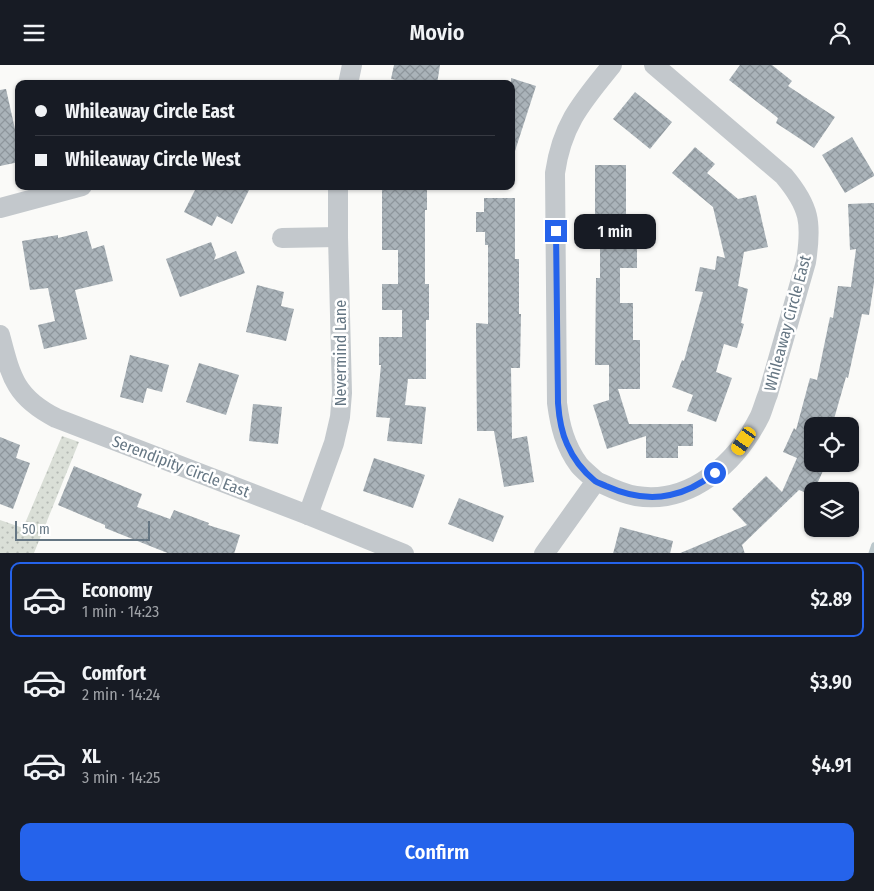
<!DOCTYPE html>
<html lang="en">
<head>
<meta charset="utf-8">
<style>
	:root { --surface:#171b24; --page:#242831; --text:#f1f3f6; --muted:#9ea1a6; --line:#363941; --accent:#2563eb }
	body { margin:0; font-family:"Fira Sans Condensed",sans-serif; background:var(--page); color:var(--text); height:100vh; display:flex; flex-direction:column; font-size:19px; white-space:nowrap }
	* { box-sizing:border-box; margin:0 }
	p { font-size:16px; color:var(--muted) }
	.icon { flex:none; width:28px; height:28px; fill:none; stroke:currentColor; stroke-width:2; stroke-linecap:round; stroke-linejoin:round }
	.map { position:relative; height:488px; overflow:hidden }
	.sheet { display:flex; flex-direction:column; background:var(--surface); flex:1 }
	.sheet>* { flex:none }
	.guide { position:absolute; left:15px; top:15px; width:500px; height:110px; border-radius:10px; box-shadow:0 1px 4px #0004; display:grid; align-content:center; height:110px; padding:0 20px; background:var(--surface) }
	.tools { position:absolute; left:804px; top:352px; display:grid; gap:10px }
	.tools a { display:grid; place-items:center; width:55px; height:55px; border-radius:10px; background:var(--surface); box-shadow:0 1px 4px #0004; font-size:25px }
	.scale { position:absolute; left:15px; bottom:12px; width:135px; box-sizing:border-box; padding-left:5px; border:2px solid #657683; border-top:0; font-size:14px; line-height:18px; white-space:nowrap; color:#657683; -webkit-text-stroke:4px #fff; paint-order:stroke }
	.end { position:absolute; width:22px; height:22px; margin:-11px; border:6px solid #2563eb; background:#fff; box-shadow:0 0 0 2px #fff }
	.from { border-radius:50% }
	.bubble { position:absolute; height:35px; border-radius:10px; background:var(--surface); box-shadow:0 1px 4px #0004; font-size:16px; font-weight:600; line-height:35px; text-align:center }
	.car { position:absolute; width:15px; height:30px; margin:-15px -8px; border-radius:6px; box-shadow:0 0 4px 1px #0007; background:linear-gradient(#f5c518 24%,#345 0 40%,#f5c518 0 76%,#345 0 86%,#f5c518 0) }
	.guide b { display:flex; align-items:center; gap:18px; height:48px; font-size:19px }
	.guide b+b { border-top:1px solid var(--line) }
	.guide i { width:12px; height:12px; background:var(--text) }
	ul { padding:9px 0 0; list-style:none }
	li { display:flex; align-items:center; gap:15px; height:75px; margin:0 10px 8px; padding:0 10px; border:2px solid transparent; border-radius:10px }
	li div { flex:1 }
	li b { display:block; font-size:19px }
	li em { font-style:normal; font-weight:600 }
	li.selected { border-color:var(--accent) }
	li>.icon { width:45px; height:45px; stroke-width:1.5 }
	.action { display:flex; gap:10px; margin-top:auto; padding:10px 20px }
	.action a { flex:1; height:58px; border-radius:10px; background:var(--accent); color:#fff; font-size:20px; font-weight:600; line-height:58px; text-align:center }
	header { display:flex; justify-content:space-between; align-items:center; height:65px; padding:0 20px; background:var(--surface); font-size:22px; font-weight:600 }
	.map>svg:first-child { display:block }
	.park { fill:url(#park-dots) }
	.lines { fill:none; stroke-linecap:round; stroke-linejoin:round }
	.stream { stroke:#bbc7cb; stroke-width:5.5 }
	.building { fill:url(#building-cross-hatch) }
	.minor { stroke:#c3c8cc; stroke-width:20 }
	.route { stroke:#2563eb; stroke-width:6 }
	.labels { text-anchor:middle; stroke-width:5; stroke-linejoin:round; paint-order:stroke }
	.street-label { font-size:16px; fill:#657683; stroke:#fff }
</style>
</head>
<body>
<header><svg class="icon" aria-label="menu" viewBox="0 0 24 24"><path d="M4 6h16M4 12h16M4 18h16"/></svg>Movio<svg class="icon" aria-label="person" viewBox="0 0 24 24"><circle cx="12" cy="8" r="4"/><path d="M4 21q1-7 8-7t8 7"/></svg></header>
<div class="map">
<svg width="874" height="489" viewBox="0 0 874 489">
	<defs>
		<pattern id="park-dots" width="8" height="8" patternUnits="userSpaceOnUse" patternTransform="scale(1.25)"><rect width="8" height="8" fill="#dadfd7"/><path d="M2 2h.1M6 6h.1" fill="none" stroke="#b4b9b4" stroke-width="1.8" stroke-linecap="round"/></pattern>
		<pattern id="building-cross-hatch" width="8" height="8" patternUnits="userSpaceOnUse" patternTransform="scale(1.25)"><rect width="8" height="8" fill="#aab3b9"/><path d="M0 0l8 8M0 8l8-8" fill="none" stroke="#8e969c"/></pattern>
	</defs>
	<rect width="100%" height="100%" fill="#fafaf8"/>
	<polygon class="park" points="62,371 79,377 34,488 0,488 0,455 23,463"/>
	<g class="lines">
		<polyline class="stream" points="871,489 874,480"/>
	</g>
	<g class="building">
		<polygon points="394,0 440,0 437,19 409,19 409,17 391,14"/>
		<polygon points="740,0 772,0 792,16 788,21 835,52 814,83 776,58 778,53 729,15"/>
		<polygon points="511,13 536,21 514,89 511,89"/>
		<polygon points="6,24 19,82 19,97 0,101 0,25"/>
		<polygon points="635,27 672,57 650,84 613,54"/>
		<polygon points="852,72 874,109 874,111 845,128 822,90"/>
		<polygon points="695,82 715,99 707,108 738,134 756,130 768,182 744,187 738,221 748,224 741,258 744,259 737,283 724,279 716,307 732,313 716,357 687,346 693,330 672,322 682,295 684,296 703,227 695,226 700,202 715,205 717,191 725,193 713,142 672,108"/>
		<polygon points="595,100 626,100 626,150 637,150 637,203 620,203 620,238 633,238 633,275 640,275 640,324 618,324 629,359 693,359 693,381 678,381 678,393 646,393 646,371 607,384 593,340 609,335 609,300 595,300 596,213 600,213 600,176 590,176 590,150 595,150"/>
		<polygon points="197,121 251,121 232,159 217,151 212,161 184,147"/>
		<polygon points="382,121 427,121 427,145 425,145 425,219 429,219 429,255 426,255 426,314 408,314 405,340 426,342 422,379 387,376 390,353 376,352 381,300 379,300 379,272 402,272 402,245 382,245 382,219 398,219 398,185 382,185"/>
		<polygon points="484,133 515,133 515,194 519,194 519,249 521,249 520,303 511,303 512,374 527,371 534,417 504,422 494,366 477,366 476,258 488,259 488,180 485,180 485,167 476,167 476,147 484,147"/>
		<polygon points="874,138 874,218 869,250 862,249 848,313 846,312 832,361 812,361 812,399 826,399 814,426 812,426 812,430 799,425 742,480 745,489 678,489 747,460 732,444 766,411 782,427 797,393 783,387 794,363 796,365 810,313 817,315 830,252 833,253 838,221 851,222 856,184 850,185 848,139"/>
		<polygon points="87,166 92,184 104,180 113,216 75,225 87,274 44,284 38,260 55,256 48,223 30,225 22,176 58,170 58,173"/>
		<polygon points="211,177 216,190 214,195 236,186 245,208 180,232 166,194"/>
		<polygon points="257,220 284,227 281,241 294,244 286,276 246,267"/>
		<polygon points="130,290 169,300 162,327 147,323 143,338 120,332"/>
		<polygon points="199,298 239,310 226,350 186,337"/>
		<polygon points="253,339 282,342 278,379 249,376"/>
		<polygon points="0,372 20,380 16,393 30,398 13,444 0,439"/>
		<polygon points="374,393 425,410 413,443 363,426"/>
		<polygon points="74,401 142,429 137,442 170,454 174,445 209,458 208,460 240,470 234,489 170,489 105,463 105,460 58,440"/>
		<polygon points="459,433 504,451 493,477 448,459"/>
		<polygon points="620,462 673,476 670,489 613,489"/>
	</g>
	<g class="lines">
		<g class="minor">
			<polyline points="348,19 352,0"/>
			<polyline points="0,143 82,121"/>
			<polyline points="282,173 338,172"/>
			<path d="M0 270C11 312 15 332 56 353L308 450 404 489"/>
			<path d="M596 416C609 422 622 429 636 431 691 440 737 397 760 351 763 344 765 336 768 329L806 197C812 158 810 142 784 111L654 0"/>
			<polyline points="308,450 334,378 340,352 342,328 338,172 338,121"/>
			<path d="M544 489 596 416C591 411 584 406 579 400 565 381 560 361 557 338L555 108C562 59 582 37 612 0"/>
		</g>
	</g>
	<g class="lines">
		<path class="route" d="M556 166 558 338C559 352 561 366 567 379 573 393 584 407 595 416 598 418 602 419 606 421 626 430 648 435 670 430 686 427 702 418 715 408"/>
	</g>
	<g class="labels">
		<g class="street-label">
			<text transform="translate(787 258) rotate(-75)" y="6">Whileaway Circle East</text>
			<text transform="translate(340 288) rotate(-90)" y="6">Nevermind Lane</text>
			<text transform="translate(181 401) rotate(21)" y="6">Serendipity Circle East</text>
		</g>
	</g>
</svg>
<div class="tools">
<a><svg class="icon" aria-label="locate" viewBox="0 0 24 24"><circle cx="12" cy="12" r="6"/><path d="M12 2v4M12 18v4M2 12h4M18 12h4"/></svg></a>
<a><svg class="icon" aria-label="layers" viewBox="0 0 24 24"><path d="M12 4l9 5-9 5-9-5zM3 14l9 5 9-5"/></svg></a>
</div>
<div class="scale">50 m</div>
<i class="end from" style="left:715px;top:408px"></i>
<i class="end" style="left:556px;top:166px"></i>
<div class="bubble" style="left:574px;top:149px;width:82px">1 min</div>
<i class="car" style="left:744px;top:376px;rotate:215deg"></i>
<div class="guide">
<b><i class="from"></i>Whileaway Circle East</b>
<b><i></i>Whileaway Circle West</b>
</div>
</div>
<section class="sheet">
<ul>
<li class="selected"><svg class="icon" aria-label="car" viewBox="0 0 24 24"><path d="M5 17H2v-5l4-1 3-4h7l3 4 3 1v5h-3M9 17h6M6 11h13"/><circle cx="7" cy="17" r="2"/><circle cx="17" cy="17" r="2"/></svg><div><b>Economy</b><p>1 min · 14:23</p></div><em>$2.89</em></li>
<li><svg class="icon" aria-label="car" viewBox="0 0 24 24"><path d="M5 17H2v-5l4-1 3-4h7l3 4 3 1v5h-3M9 17h6M6 11h13"/><circle cx="7" cy="17" r="2"/><circle cx="17" cy="17" r="2"/></svg><div><b>Comfort</b><p>2 min · 14:24</p></div><em>$3.90</em></li>
<li><svg class="icon" aria-label="car" viewBox="0 0 24 24"><path d="M5 17H2v-5l4-1 3-4h7l3 4 3 1v5h-3M9 17h6M6 11h13"/><circle cx="7" cy="17" r="2"/><circle cx="17" cy="17" r="2"/></svg><div><b>XL</b><p>3 min · 14:25</p></div><em>$4.91</em></li>
</ul>
<div class="action"><a>Confirm</a></div>
</section>
</body>
</html>
